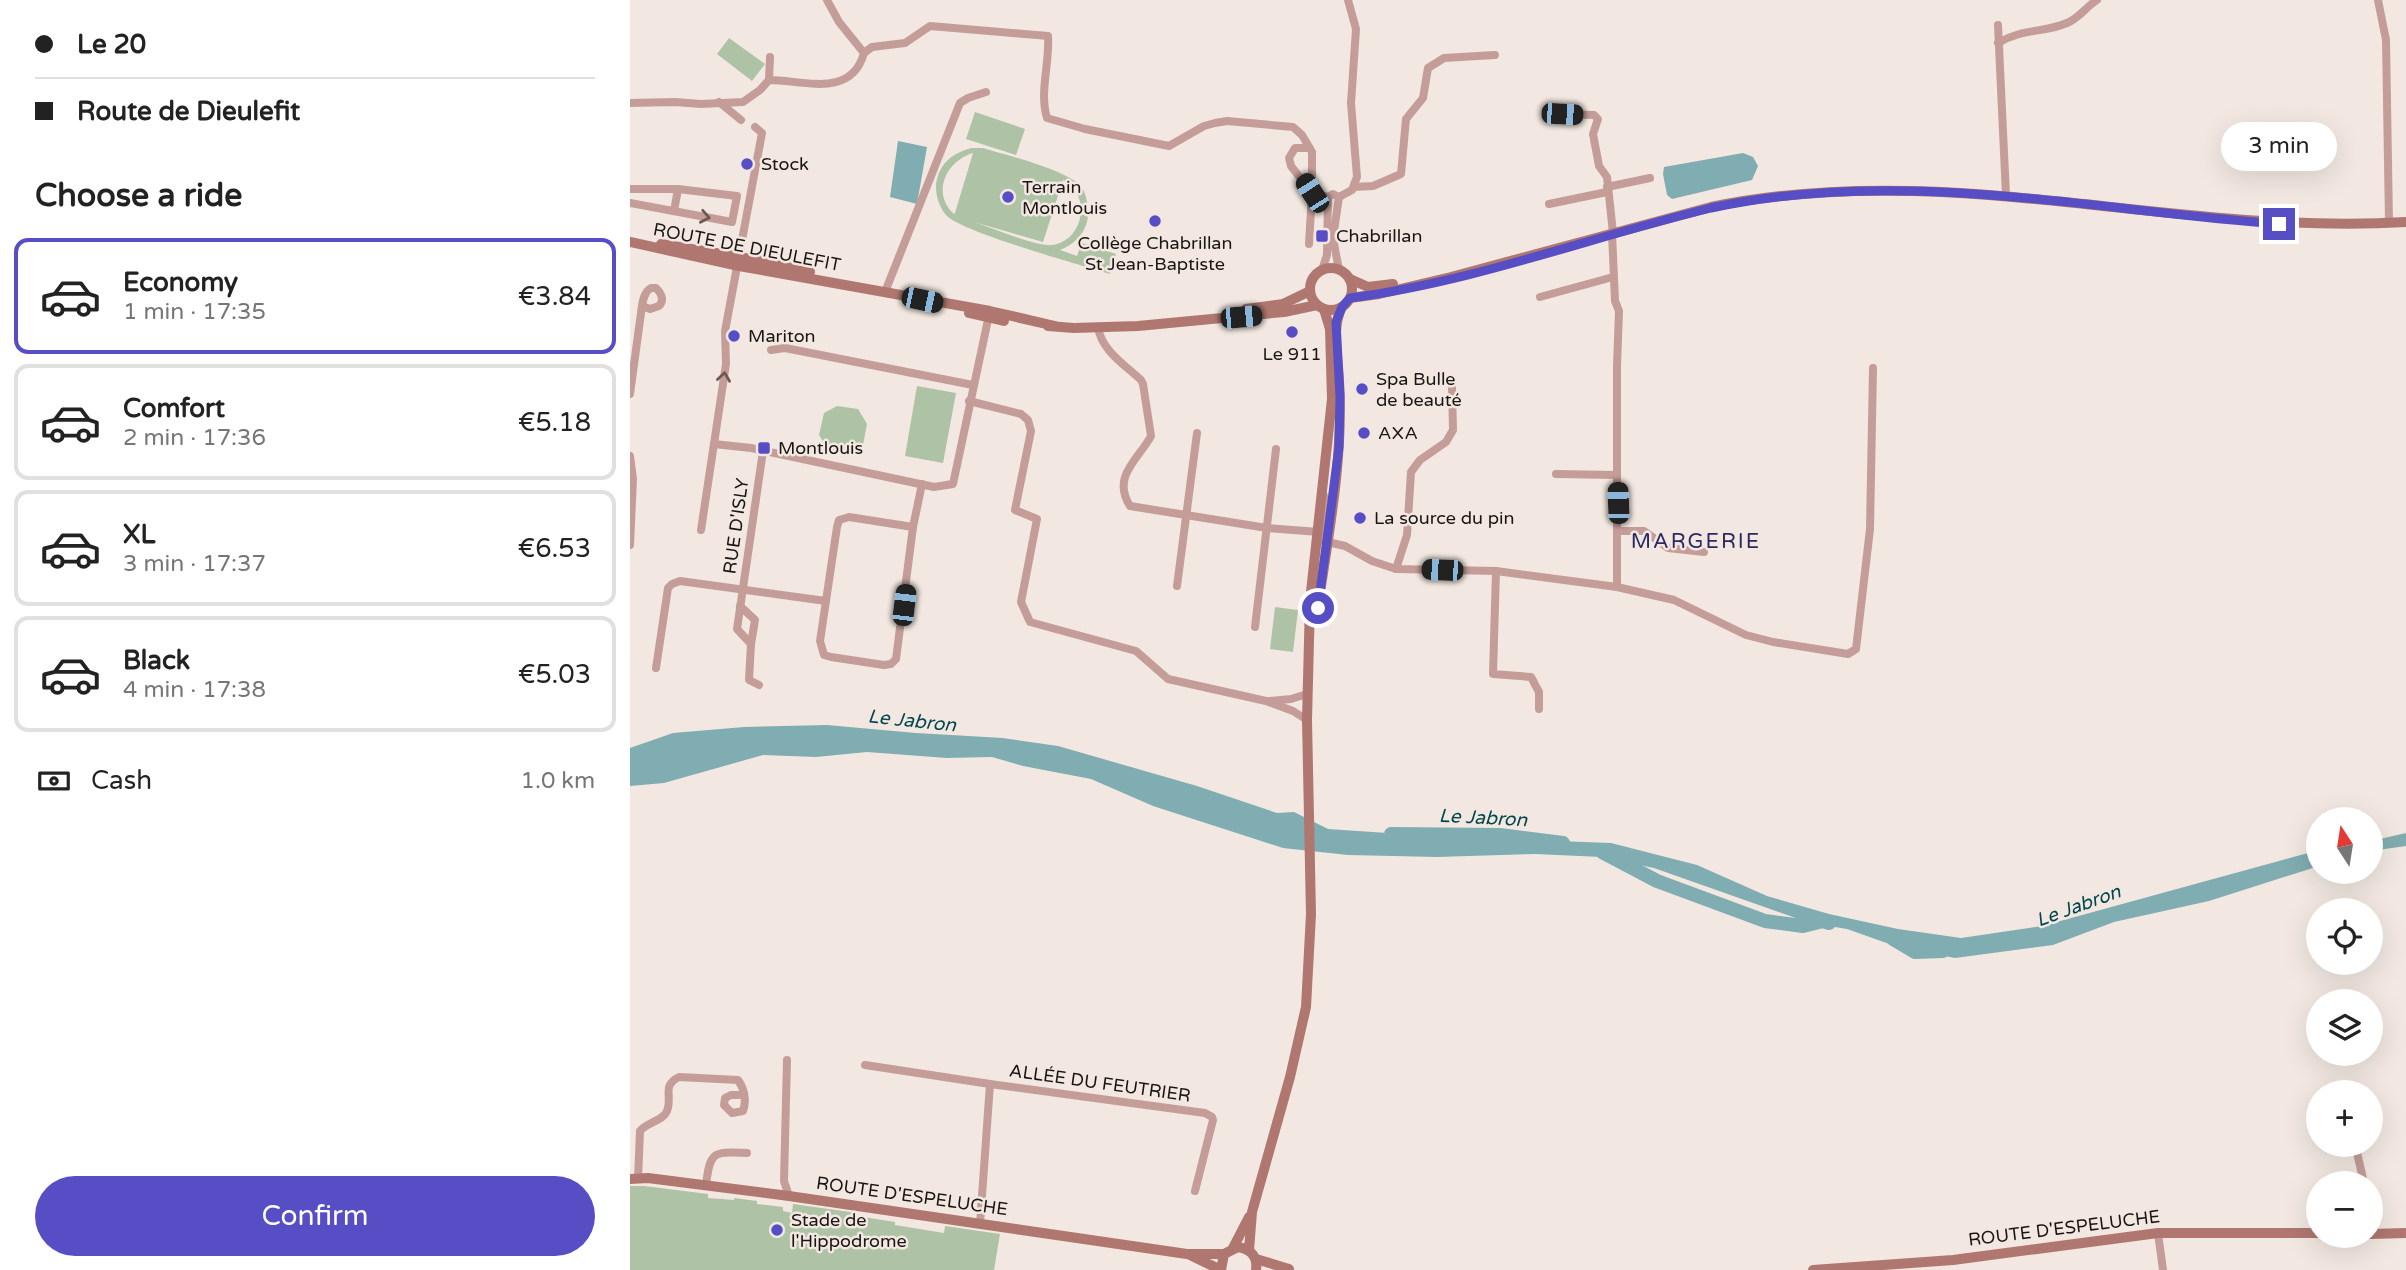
<!DOCTYPE html>
<html lang="en">
<head>
<meta charset="utf-8">
<style>
	:root { --surface:#fff; --page:#f6f6f6; --text:#222; --muted:#767676; --line:#e0e0e0; --accent:#574ec6 }
	body { margin:0; font-family:"Varela Round",sans-serif; background:var(--page); color:var(--text); height:100vh; display:flex; flex-direction:column; font-size:26px; white-space:nowrap }
	* { box-sizing:border-box; margin:0 }
	p { font-size:23px; color:var(--muted) }
	.icon { flex:none; width:38px; height:38px; fill:none; stroke:currentColor; stroke-width:2; stroke-linecap:round; stroke-linejoin:round }
	.map { position:relative; flex:1; overflow:hidden }
	.drawer { display:flex; flex-direction:column; background:var(--surface); width:630px }
	.drawer>* { flex:none }
	.banner { display:grid; align-content:center; height:154px; padding:0 35px; background:var(--surface) }
	.needle { width:46px; rotate:348deg }
	.controls { position:absolute; left:1676px; top:807px; display:grid; gap:14px }
	.controls a { display:grid; place-items:center; width:77px; height:77px; border-radius:50%; background:var(--surface); box-shadow:0 7px 28px #0002; font-size:35px }
	.end { position:absolute; width:32px; height:32px; margin:-16px; border:9px solid #574ec6; background:#fff; box-shadow:0 0 0 4px #fff }
	.from { border-radius:50% }
	.bubble { position:absolute; height:49px; border-radius:24px; background:var(--surface); box-shadow:0 7px 28px #0002; font-size:23px; font-weight:600; line-height:49px; text-align:center }
	.car { position:absolute; width:21px; height:42px; margin:-21px -10px; border-radius:9px; box-shadow:0 0 5px 2px #0007; background:linear-gradient(#222 24%,#8ab4d8 0 40%,#222 0 76%,#8ab4d8 0 86%,#222 0) }
	.banner b { display:flex; align-items:center; gap:24px; height:66px; font-size:26px }
	.banner b+b { border-top:2px solid var(--line) }
	.banner i { width:18px; height:18px; background:var(--text) }
	ul { padding:0; list-style:none }
	li { display:flex; align-items:center; gap:21px; height:116px; margin:0 14px 10px; padding:0 21px; border:4px solid var(--line); border-radius:14px }
	li div { flex:1 }
	li b { display:block; font-size:26px }
	li em { font-style:normal; font-weight:600 }
	li.on { border-color:var(--accent) }
	li>.icon { width:63px; height:63px; stroke-width:1.5 }
	h2 { padding:0 35px; font-size:32px; line-height:84px }
	.pay { display:flex; align-items:center; gap:18px; height:77px; padding:0 35px; font-size:26px }
	.pay p { margin-inline-start:auto }
	.button { display:flex; gap:14px; margin-top:auto; padding:14px 35px }
	.button a { flex:1; height:80px; border-radius:42px; background:var(--accent); color:#fff; font-size:28px; font-weight:600; line-height:80px; text-align:center }
	main { display:flex; flex:1; min-height:0 }
	.map>svg:first-child { display:block }
	.green { fill:#aec2a6; fill-rule:evenodd }
	.water { fill:#80adb1 }
	.lines { fill:none; stroke-linecap:round; stroke-linejoin:round }
	.river { stroke:#80adb1; stroke-width:14 }
	.street { stroke:#c59d98; stroke-width:8 }
	.secondary { stroke:#b07770; stroke-width:10 }
	.oneway { stroke:#6f5956 }
	.route { stroke:#574ec6; stroke-width:9 }
	.poi-dot { fill:#574ec6; stroke:#f2e8e1; stroke-width:2.5 }
	.labels { text-anchor:middle; stroke-width:5; stroke-linejoin:round; paint-order:stroke }
	.poi-label { font-size:18px; fill:#191513; stroke:#f2e8e1; text-anchor:start }
	.street-label { font-size:18px; fill:#191513; stroke:#f2e8e1 }
	.water-label { font-size:19px; font-style:italic; fill:#00474c; stroke:#f2e8e1 }
	.quarter-label { font-size:21px; letter-spacing:2px; fill:#2b2862; stroke:#f2e8e1 }
</style>
</head>
<body>
<main>
<section class="drawer">
<div class="banner">
<b><i class="from"></i>Le 20</b>
<b><i></i>Route de Dieulefit</b>
</div>
<h2>Choose a ride</h2>
<ul>
<li class="on"><svg class="icon" aria-label="car" viewBox="0 0 24 24"><path d="M5 17H2v-5l4-1 3-4h7l3 4 3 1v5h-3M9 17h6M6 11h13"/><circle cx="7" cy="17" r="2"/><circle cx="17" cy="17" r="2"/></svg><div><b>Economy</b><p>1 min · 17:35</p></div><em>€3.84</em></li>
<li><svg class="icon" aria-label="car" viewBox="0 0 24 24"><path d="M5 17H2v-5l4-1 3-4h7l3 4 3 1v5h-3M9 17h6M6 11h13"/><circle cx="7" cy="17" r="2"/><circle cx="17" cy="17" r="2"/></svg><div><b>Comfort</b><p>2 min · 17:36</p></div><em>€5.18</em></li>
<li><svg class="icon" aria-label="car" viewBox="0 0 24 24"><path d="M5 17H2v-5l4-1 3-4h7l3 4 3 1v5h-3M9 17h6M6 11h13"/><circle cx="7" cy="17" r="2"/><circle cx="17" cy="17" r="2"/></svg><div><b>XL</b><p>3 min · 17:37</p></div><em>€6.53</em></li>
<li><svg class="icon" aria-label="car" viewBox="0 0 24 24"><path d="M5 17H2v-5l4-1 3-4h7l3 4 3 1v5h-3M9 17h6M6 11h13"/><circle cx="7" cy="17" r="2"/><circle cx="17" cy="17" r="2"/></svg><div><b>Black</b><p>4 min · 17:38</p></div><em>€5.03</em></li>
</ul>
<div class="pay"><svg class="icon" aria-label="cash" viewBox="0 0 24 24"><path d="M3 7h18v10H3z"/><circle cx="12" cy="12" r="2"/></svg>Cash<p>1.0 km</p></div>
<div class="button"><a>Confirm</a></div>
</section>
<div class="map">
<svg width="1776" height="1270" viewBox="0 0 1776 1270">
	<rect width="100%" height="100%" fill="#f2e8e1"/>
	<g class="green">
		<polygon points="99,38 135,64 122,81 87,54"/>
		<polygon points="345,112 395,129 386,155 336,139"/>
		<path d="M341 148H353C375 155 440 170 452 188 457 196 458 206 458 215 457 232 445 244 430 250L447 256 452 243 486 254 480 274C451 265 331 232 316 215 308 206 304 190 307 179 312 161 324 153 341 148ZM343 153 325 213 324 214C301 193 316 161 343 153ZM433 180C462 194 454 241 422 245 407 247 360 227 344 222L413 242Z"/>
		<polygon points="287,386 326,393 313,463 275,456"/>
		<polygon points="207,406 228,409 237,424 233,445 219,454 198,450 189,435 194,413"/>
		<polygon points="645,607 668,610 663,652 640,649"/>
		<polygon points="0,1186 14,1186 78,1194 78,1198 104,1200 104,1198 127,1201 127,1204 153,1207 153,1211 162,1213 163,1204 227,1213 227,1216 265,1222 265,1225 314,1233 315,1226 370,1234 364,1270 0,1270"/>
	</g>
	<g class="water">
		<polygon points="268,141 297,147 287,204 260,197"/>
		<polygon points="1113,153 1123,157 1128,166 1122,180 1042,199 1037,195 1033,174 1034,167"/>
		<polygon points="197,725 286,733 373,738 428,746 567,786 647,813 664,812 698,829 817,837 981,843 1067,865 1137,896 1199,914 1268,929 1331,938 1412,926 1689,850 1689,866 1579,901 1484,922 1423,945 1325,958 1265,946 1217,929 1180,923 1024,868 972,857 905,854 807,857 718,855 653,848 523,806 461,779 393,766 362,757 317,758 237,752 186,757 133,755 34,783 0,786 0,748 43,733 114,727"/>
		<polygon points="1776,833 1776,846 1741,851 1741,841"/>
	</g>
	<g class="lines">
		<g class="river">
			<polyline points="761,834 870,835 933,843"/>
			<polyline points="972,852 1027,881 1135,921 1173,926 1193,921 1199,923"/>
			<polyline points="1263,939 1285,952 1313,951"/>
		</g>
		<g class="street">
			<polyline points="1748,0 1756,40 1759,223"/>
			<polyline points="1368,25 1376,195"/>
			<path d="M1368 43C1393 28 1414 33 1437 23 1449 18 1456 7 1467 0"/>
			<path d="M234 53 242 47 275 43 300 26 418 36C420 63 409 92 417 118L455 129 539 146 574 126 585 123 597 121 663 127 672 135 682 152V193L698 197 703 194 709 197 722 190 727 177 721 103 726 29 718 0"/>
			<polyline points="139,80 140,57"/>
			<polyline points="89,102 111,120"/>
			<path d="M0 103 45 102 71 104 113 102 130 90 139 80C173 80 221 99 234 53L209 22 197 0"/>
			<polyline points="932,114 964,115 968,119 963,134 969,166 977,177 983,233"/>
			<polyline points="679,148 665,148 659,158 661,166 682,193 679,244"/>
			<polyline points="724,187 743,186 771,174 776,119 793,98 798,68 814,58 865,55"/>
			<polyline points="977,187 1020,178"/>
			<polyline points="0,189 48,189 107,196 102,222 0,203"/>
			<polyline points="709,197 703,238 709,270"/>
			<polyline points="919,204 977,192"/>
			<polyline points="44,211 48,189"/>
			<polyline points="982,233 985,301 989,311 987,366 987,587"/>
			<polyline points="692,270 697,255 698,197"/>
			<polyline points="255,292 330,103 338,98 356,92"/>
			<polyline points="910,297 983,277"/>
			<path d="M468 327C471 350 495 365 511 380L513 384 521 436C509 459 481 476 500 506L637 528 689 532"/>
			<polyline points="141,350 155,348 343,385"/>
			<path d="M0 394 11 313C12 305 13 292 21 288H26C31 293 35 300 29 306L20 309 12 306"/>
			<polyline points="339,401 391,414 398,420 401,431 385,510 407,519 391,602 400,622 506,651 538,679 636,701 663,711 677,720"/>
			<polyline points="84,444 121,448 304,487 323,484 359,315"/>
			<polyline points="0,456 3,479 0,545"/>
			<polyline points="926,474 987,475"/>
			<polyline points="694,496 696,507 693,541 715,546 742,561 766,569 866,571 987,587 1044,600 1116,635 1143,642 1218,654 1226,649 1240,529 1243,368"/>
			<polygon points="219,517 283,527 266,659 261,664 254,665 201,657 194,655 190,641 207,527 209,520"/>
			<polyline points="283,527 292,484"/>
			<polyline points="71,530 96,364 95,331 132,133 125,127"/>
			<polyline points="989,531 1014,531 1038,548 1074,552"/>
			<polyline points="766,569 777,535 781,472 790,460 816,442 823,430 822,388"/>
			<polyline points="866,571 863,674 901,677 909,692 909,709"/>
			<polyline points="547,586 567,433"/>
			<polyline points="110,606 125,620 121,644"/>
			<polyline points="625,627 646,449"/>
			<polyline points="26,668 38,588 42,584 50,581 196,601"/>
			<polyline points="129,685 119,680 121,644 107,629 133,451"/>
			<polyline points="639,701 661,699 677,694"/>
			<polyline points="157,1060 154,1181 159,1196"/>
			<polyline points="235,1065 360,1084 350,1224"/>
			<polyline points="360,1084 575,1113 582,1117 583,1120 565,1191"/>
			<polyline points="1725,1144 1734,1183"/>
			<path d="M8 1179 10 1131C17 1122 33 1121 37 1111 43 1096 31 1086 49 1077L108 1080C114 1088 117 1100 113 1111L102 1113 94 1105 95 1098 101 1095H113"/>
			<path d="M76 1185C80 1150 84 1152 117 1153"/>
			<polyline points="1741,1219 1742,1234"/>
			<polyline points="1528,1233 1533,1270"/>
		</g>
		<g class="secondary">
			<polyline points="0,242 109,266 360,311 425,326"/>
			<polyline points="31,244 110,257 180,272"/>
			<circle cx="701" cy="289" r="21"/>
			<polyline points="720,279 738,287 763,284"/>
			<path d="M720 298 749 294 821 277 1081 207C1315 158 1541 236 1776 222"/>
			<polyline points="616,309 653,304 680,291"/>
			<polyline points="339,313 374,321"/>
			<polyline points="418,326 444,328 508,326 654,312 687,305"/>
			<path d="M686 620C697 541 714 461 709 381 708 358 701 328 712 307"/>
			<polyline points="0,1179 18,1178 159,1196 557,1254 594,1254"/>
			<polyline points="1741,1234 1776,1233"/>
			<polyline points="603,1248 619,1217"/>
			<polyline points="619,1250 622,1212 660,1077 676,1007 681,914 677,720 680,601 702,399 700,329 694,309"/>
			<polyline points="560,1255 591,1270"/>
			<polyline points="626,1259 659,1269"/>
			<path d="M591 1270 594 1254 608 1247C621 1249 628 1257 626 1270"/>
			<polyline points="1183,1270 1323,1260 1528,1233 1689,1233"/>
		</g>
	</g>
	<defs><path id="oneway-chevron" d="M-2-3.5L2.5 0L-2 3.5" fill="none" stroke-width="1.6" stroke-linecap="round" stroke-linejoin="round" transform="scale(1.75)"/></defs>
	<g class="oneway">
		<use href="#oneway-chevron" transform="translate(75 217) rotate(11)"/>
		<use href="#oneway-chevron" transform="translate(94 377) rotate(-82)"/>
	</g>
	<g class="lines">
		<path class="route" d="M688 608 709 447 710 396 706 322 712 307 720 298C843 282 961 237 1081 208 1270 167 1460 210 1649 224"/>
	</g>
	<g class="poi-dot">
		<circle cx="117" cy="164" r="7"/>
		<circle cx="378" cy="197" r="7"/>
		<circle cx="525" cy="221" r="7"/>
		<rect x="685" y="229" width="14" height="14" rx="3.5"/>
		<circle cx="662" cy="332" r="7"/>
		<circle cx="104" cy="336" r="7"/>
		<circle cx="732" cy="389" r="7"/>
		<circle cx="734" cy="433" r="7"/>
		<rect x="127" y="441" width="14" height="14" rx="3.5"/>
		<circle cx="730" cy="518" r="7"/>
		<circle cx="147" cy="1230" r="7"/>
	</g>
	<g class="labels">
		<g class="poi-label">
			<text x="131" y="170">Stock</text>
			<text x="392" y="193">Terrain<tspan x="392" dy="21">Montlouis</tspan></text>
			<text x="706" y="242">Chabrillan</text>
			<text x="525" y="249" text-anchor="middle">Collège Chabrillan<tspan x="525" dy="21">St Jean-Baptiste</tspan></text>
			<text x="118" y="342">Mariton</text>
			<text x="662" y="360" text-anchor="middle">Le 911</text>
			<text x="746" y="385">Spa Bulle<tspan x="746" dy="21">de beauté</tspan></text>
			<text x="748" y="439">AXA</text>
			<text x="148" y="454">Montlouis</text>
			<text x="744" y="524">La source du pin</text>
			<text x="161" y="1226">Stade de<tspan x="161" dy="21">l'Hippodrome</tspan></text>
		</g>
		<g class="street-label">
			<text transform="translate(117 247) rotate(11)" y="6">ROUTE DE DIEULEFIT</text>
			<text transform="translate(106 526) rotate(-82)" y="6">RUE D'ISLY</text>
			<text transform="translate(470 1083) rotate(8)" y="6">ALLÉE DU FEUTRIER</text>
			<text transform="translate(282 1196) rotate(8)" y="6">ROUTE D'ESPELUCHE</text>
			<text transform="translate(1434 1228) rotate(-7)" y="6">ROUTE D'ESPELUCHE</text>
		</g>
		<g class="water-label">
			<text transform="translate(282 720) rotate(6)" y="7">Le Jabron</text>
			<text transform="translate(853 817) rotate(3)" y="7">Le Jabron</text>
			<text transform="translate(1448 905) rotate(-20)" y="7">Le Jabron</text>
		</g>
		<g class="quarter-label">
			<text x="1066" y="548">MARGERIE</text>
		</g>
	</g>
</svg>
<div class="controls">
<a><svg class="needle" viewBox="-14 -14 28 28"><path d="M0-13l5 13h-10z" fill="#e53935"/><path d="M0 13l5-13h-10z" fill="#767676"/></svg></a>
<a><svg class="icon" aria-label="locate" viewBox="0 0 24 24"><circle cx="12" cy="12" r="6"/><path d="M12 2v4M12 18v4M2 12h4M18 12h4"/></svg></a>
<a><svg class="icon" aria-label="layers" viewBox="0 0 24 24"><path d="M12 4l9 5-9 5-9-5zM3 14l9 5 9-5"/></svg></a>
<a>+</a>
<a>−</a>
</div>
<i class="end from" style="left:688px;top:608px"></i>
<i class="end" style="left:1649px;top:224px"></i>
<div class="bubble" style="left:1591px;top:122px;width:116px">3 min</div>
<i class="car" style="left:932px;top:114px;rotate:93deg"></i>
<i class="car" style="left:682px;top:193px;rotate:327deg"></i>
<i class="car" style="left:292px;top:300px;rotate:102deg"></i>
<i class="car" style="left:611px;top:317px;rotate:85deg"></i>
<i class="car" style="left:988px;top:503px;rotate:358deg"></i>
<i class="car" style="left:812px;top:570px;rotate:272deg"></i>
<i class="car" style="left:274px;top:605px;rotate:7deg"></i>
</div>
</main>
</body>
</html>
